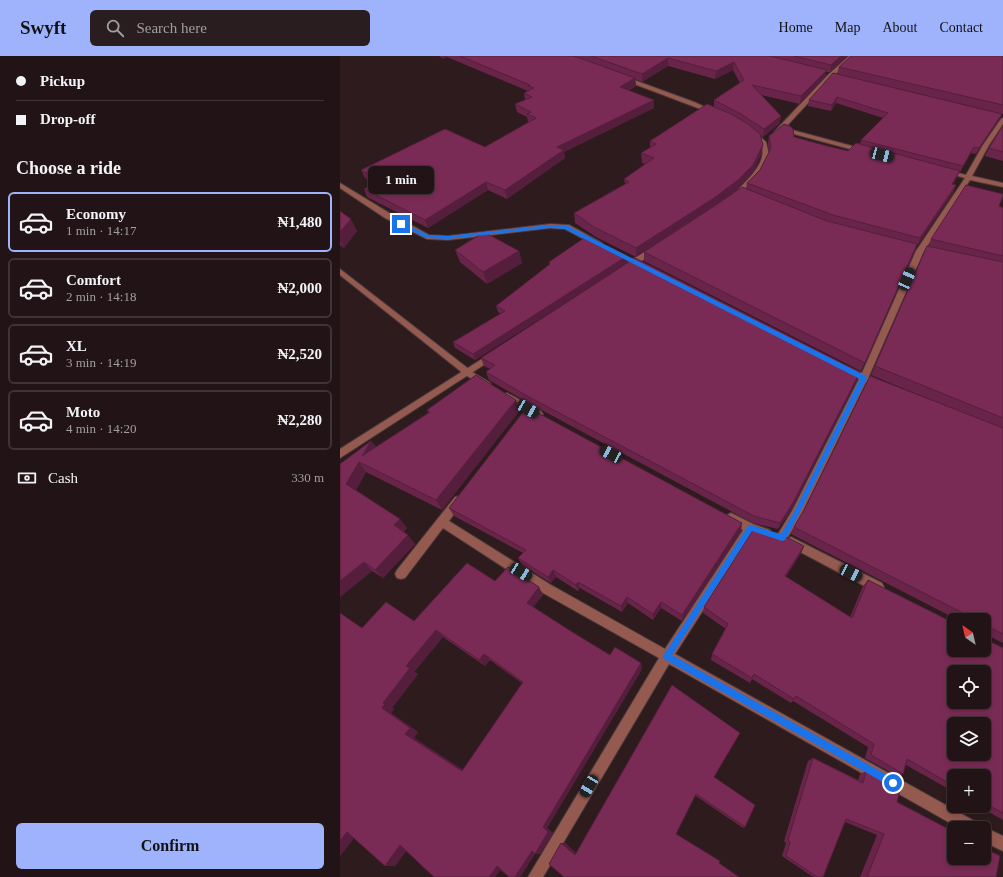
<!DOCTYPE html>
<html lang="en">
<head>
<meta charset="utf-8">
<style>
	:root { --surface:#221416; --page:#2a1d1f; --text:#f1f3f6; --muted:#a29ea1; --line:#3f3335; --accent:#9fb3fd }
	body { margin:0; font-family:Georgia,serif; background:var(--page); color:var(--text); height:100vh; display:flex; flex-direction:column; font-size:15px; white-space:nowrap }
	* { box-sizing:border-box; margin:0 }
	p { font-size:13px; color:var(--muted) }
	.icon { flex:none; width:22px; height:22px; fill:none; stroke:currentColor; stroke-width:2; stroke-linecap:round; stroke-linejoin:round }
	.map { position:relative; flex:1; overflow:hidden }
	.details { display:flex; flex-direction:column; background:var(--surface); width:340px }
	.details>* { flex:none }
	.hud { display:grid; align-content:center; height:88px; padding:0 16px; background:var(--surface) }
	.needle { width:26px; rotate:326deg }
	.controls { position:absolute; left:607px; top:557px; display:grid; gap:8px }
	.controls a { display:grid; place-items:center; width:44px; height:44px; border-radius:6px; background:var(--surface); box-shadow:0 2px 6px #0003,0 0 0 1px var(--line); font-size:20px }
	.end { position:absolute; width:18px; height:18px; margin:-9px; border:5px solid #1a73e8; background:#fff; box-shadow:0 0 0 2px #fff }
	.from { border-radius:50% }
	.bubble { position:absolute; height:28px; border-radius:6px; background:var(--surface); box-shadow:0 2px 6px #0003,0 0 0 1px var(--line); font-size:13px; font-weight:700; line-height:28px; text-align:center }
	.car { position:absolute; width:12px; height:24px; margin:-12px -6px; border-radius:5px; box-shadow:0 0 3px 1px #0007; background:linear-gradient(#222 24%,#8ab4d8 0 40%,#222 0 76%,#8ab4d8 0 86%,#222 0) }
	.hud b { display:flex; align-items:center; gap:14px; height:38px; font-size:15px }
	.hud b+b { border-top:1px solid var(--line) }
	.hud i { width:10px; height:10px; background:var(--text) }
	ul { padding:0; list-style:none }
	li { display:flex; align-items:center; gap:12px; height:60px; margin:0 8px 6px; padding:0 8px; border:2px solid var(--line); border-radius:6px }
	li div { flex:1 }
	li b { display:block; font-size:15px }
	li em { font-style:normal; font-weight:700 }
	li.on { border-color:var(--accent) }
	li>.icon { width:36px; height:36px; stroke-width:1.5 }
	h2 { padding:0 16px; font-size:18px; line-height:48px }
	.pay { display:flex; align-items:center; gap:10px; height:44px; padding:0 16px; font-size:15px }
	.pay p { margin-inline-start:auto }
	.button { display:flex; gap:8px; margin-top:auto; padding:8px 16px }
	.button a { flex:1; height:46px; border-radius:6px; background:var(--accent); color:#111; font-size:16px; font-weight:700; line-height:46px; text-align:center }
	header { display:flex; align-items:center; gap:24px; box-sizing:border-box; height:56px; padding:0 20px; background:var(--accent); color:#111 }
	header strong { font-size:19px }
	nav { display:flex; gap:22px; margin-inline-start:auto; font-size:14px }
	.search { width:280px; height:36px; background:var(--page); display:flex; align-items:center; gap:10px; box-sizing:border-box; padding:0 14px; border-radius:6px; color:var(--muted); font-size:15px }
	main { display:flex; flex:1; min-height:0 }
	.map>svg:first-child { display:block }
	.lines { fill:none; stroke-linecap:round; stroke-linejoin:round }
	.service-casing { stroke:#4a393b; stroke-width:2 }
	.minor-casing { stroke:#4a393b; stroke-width:2 }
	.tertiary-casing { stroke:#4a393b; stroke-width:2 }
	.service { fill:#94594f; fill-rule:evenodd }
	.minor { fill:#94594f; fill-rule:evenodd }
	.tertiary { fill:#94594f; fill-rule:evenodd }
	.wall { fill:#692549; fill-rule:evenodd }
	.shaded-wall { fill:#551e3c }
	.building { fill:#7a2b55; stroke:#551e3c; fill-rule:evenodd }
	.route { fill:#1a73e8 }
</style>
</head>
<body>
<header>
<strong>Swyft</strong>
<div class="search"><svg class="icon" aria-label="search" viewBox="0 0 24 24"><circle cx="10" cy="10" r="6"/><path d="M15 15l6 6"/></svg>Search here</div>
<nav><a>Home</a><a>Map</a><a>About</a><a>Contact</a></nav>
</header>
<main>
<section class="details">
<div class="hud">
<b><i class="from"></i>Pickup</b>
<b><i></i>Drop-off</b>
</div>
<h2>Choose a ride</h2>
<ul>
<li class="on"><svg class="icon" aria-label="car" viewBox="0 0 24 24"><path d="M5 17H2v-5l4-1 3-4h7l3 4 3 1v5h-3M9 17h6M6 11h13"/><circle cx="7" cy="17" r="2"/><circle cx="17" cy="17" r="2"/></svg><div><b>Economy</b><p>1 min · 14:17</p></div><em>₦1,480</em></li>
<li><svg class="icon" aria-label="car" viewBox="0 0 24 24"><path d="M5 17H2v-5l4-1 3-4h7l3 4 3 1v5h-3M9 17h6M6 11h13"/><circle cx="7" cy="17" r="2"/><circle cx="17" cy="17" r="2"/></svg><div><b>Comfort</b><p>2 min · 14:18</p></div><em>₦2,000</em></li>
<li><svg class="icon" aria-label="car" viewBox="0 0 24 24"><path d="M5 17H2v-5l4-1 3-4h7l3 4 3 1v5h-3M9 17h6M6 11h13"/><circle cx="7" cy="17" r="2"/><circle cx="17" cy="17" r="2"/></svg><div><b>XL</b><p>3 min · 14:19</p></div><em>₦2,520</em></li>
<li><svg class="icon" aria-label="car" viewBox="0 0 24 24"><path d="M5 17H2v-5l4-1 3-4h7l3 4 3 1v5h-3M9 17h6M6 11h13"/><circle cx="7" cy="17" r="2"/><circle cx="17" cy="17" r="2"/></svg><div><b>Moto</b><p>4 min · 14:20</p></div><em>₦2,280</em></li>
</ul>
<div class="pay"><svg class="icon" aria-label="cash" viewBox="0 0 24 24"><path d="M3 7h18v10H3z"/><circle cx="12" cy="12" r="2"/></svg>Cash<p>330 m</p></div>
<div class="button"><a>Confirm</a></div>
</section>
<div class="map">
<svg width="663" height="821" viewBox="0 0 663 821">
	<rect width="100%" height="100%" fill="#2d1b1d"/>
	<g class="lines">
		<defs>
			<polygon id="service" points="0,213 130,314 131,316 130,318 124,318 0,219"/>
			<g id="minor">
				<polygon points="663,62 663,68 649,89 632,120 663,127 663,131 630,124 584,195 529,320 544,327 546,329 541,332 526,326 460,461 446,484 442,486 438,484 437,481 438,478 452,455 519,323 503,315 502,313 506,310 522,317 576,195 625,122 603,116 606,114 626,119 643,89 661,63"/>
				<polygon points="441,71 527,94 528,95 525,97 439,74 438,73"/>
				<polygon points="0,127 51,158 89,179 108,180 210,168 229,169 262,187 258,189 255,189 225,173 210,172 108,184 87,183 45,162 0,132"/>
				<polygon points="127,313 149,326 151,328 149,330 143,330 124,318 123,316 124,314"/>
				<polygon points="167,337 201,355 203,358 201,361 195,361 164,342 162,340 164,338"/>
				<polygon points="119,440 123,441 124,444 109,465 211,529 325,593 403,474 387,465 386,462 387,459 391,457 413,468 430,474 431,477 430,480 426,482 412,478 335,598 638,767 640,772 619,772 329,608 203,821 188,821 319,602 203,537 103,472 65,522 61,523 57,522 55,518 57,514 115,441"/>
				<polygon points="451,481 542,527 544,531 542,535 538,536 534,535 447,489 446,486 447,483"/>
				<polygon points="644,771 663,780 663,795 644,786 644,772 641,772"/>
			</g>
			<g id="tertiary">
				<polygon points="509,0 515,0 492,21 443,74 438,78 434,78 434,76 488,19"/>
				<polygon points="283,20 354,46 376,56 371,57 281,23 280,22"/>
				<path d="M410 75H414L426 86 429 99 418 121 395 142 392 140C402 128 433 105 419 86 417 83 413 80 410 77Z"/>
				<polygon points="312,191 315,191 319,193 291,212 285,212 285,208"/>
				<polygon points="153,296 156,297 157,299 156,301 0,402 0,393"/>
			</g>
		</defs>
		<use href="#service" class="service-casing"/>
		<use href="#minor" class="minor-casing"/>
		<use href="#tertiary" class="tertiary-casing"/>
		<use href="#service" class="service"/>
		<use href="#minor" class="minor"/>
		<use href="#tertiary" class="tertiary"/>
	</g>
	<g class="wall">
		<polygon points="99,0 507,0 490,16 486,16 485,21 460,48 421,39 441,60 439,68 423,81 420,79 423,89 421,99 412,118 397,134 375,150 406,132 407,127 420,114 429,96 428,88 429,80 454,81 487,90 508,95 520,88 521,84 543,62 496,47 491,55 468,50 469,44 497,18 499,11 663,0 663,58 505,20 659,64 636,98 631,97 620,116 619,116 613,128 616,129 613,137 577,190 521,315 304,205 304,196 296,201 256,181 235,167 234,157 285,128 284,123 306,108 302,107 301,97 310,92 310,85 374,50 374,44 400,27 393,14 375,23 328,10 302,26 295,23 296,30 288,35 314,44 314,52 224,96 225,102 167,143 148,134 88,172 27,141 24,133 34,127 25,122 21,114 145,91 189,66 188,66 187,61 177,56 175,48 185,44 184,37 188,35 107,1 104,3"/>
		<polygon points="663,69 663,105 645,100 649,92"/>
		<polygon points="659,150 663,152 663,587 651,581 651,586 663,592 663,764 638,750 644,750 644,720 614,720 614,736 566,709 563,718 557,720 525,702 528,691 453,645 451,647 412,623 410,627 371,604 372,598 386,573 363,557 364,551 464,490 461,497 446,521 510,561 523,530 528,524 614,594 644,564 616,564 616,563 451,478 454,471 591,344 531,319 587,190 589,190 591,183"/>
		<polygon points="0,155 17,175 4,192 0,189"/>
		<polygon points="115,194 179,195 182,207 147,228 120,206"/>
		<polygon points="287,200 288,207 135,304 115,292 113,286 161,258 158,256 156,250 209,209 209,206"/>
		<polygon points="141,302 520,316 517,324 451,454 438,473 413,467 192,349 149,324 146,316 150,313 144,310"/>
		<polygon points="87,354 180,354 102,454 26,416 16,434 60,463 67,472 63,476 75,488 43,522 32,515 0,541 0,408 31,385 36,391 88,357"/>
		<polygon points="109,452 401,475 342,565 321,552 313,564 288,547 282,556 240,532 238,535 216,521 211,527 182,509 178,502 183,497 114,460"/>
		<path d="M155 525 203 539 193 551 229 574 270 599 301 607 302 613 207 772 213 777 200 798H195L180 821H169L160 814 155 821H94L66 795 55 810H45L14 782 0 800V557L22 572 74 565ZM103 581 145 610 150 604 182 627 123 714 74 682 78 676 51 657 54 653 52 652 78 618 74 616Z"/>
		<polygon points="473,702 518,724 520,718 526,715 557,746 656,821 520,821 537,779 505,766 483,821 473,821 442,800 446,787 444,785 468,705"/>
		<polygon points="374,721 405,771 403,772 356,740 224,821 225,787 236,797"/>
	</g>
	<g class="shaded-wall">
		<polygon points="103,0 107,0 107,1 104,3"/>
		<polygon points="501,0 507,0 490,16 491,9"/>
		<polygon points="328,2 328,10 302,26 302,18"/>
		<polygon points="394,6 393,14 375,23 376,15"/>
		<polygon points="487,14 485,21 460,48 461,40"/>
		<polygon points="295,22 296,30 281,39 280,31"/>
		<polygon points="497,41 496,47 491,55 492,49"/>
		<polygon points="314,44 314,52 224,96 225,102 167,143 165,134 217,91"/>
		<polygon points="662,58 659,64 636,98 639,92"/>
		<polygon points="441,60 439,68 423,81 424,73"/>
		<polygon points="423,89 421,99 412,118 397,134 373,152 296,201 296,192"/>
		<polygon points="620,115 616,123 609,135 612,128"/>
		<polygon points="146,126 148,134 88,172 85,164"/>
		<polygon points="616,129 613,137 577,190 580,182"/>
		<polygon points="11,163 17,175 4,192 0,185 0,176"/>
		<polygon points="577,188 574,197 521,315 525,307"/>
		<polygon points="179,195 182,207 147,228 143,216"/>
		<polygon points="287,200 288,207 135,304 133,298"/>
		<polygon points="520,316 517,324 451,454 438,473 440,467"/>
		<polygon points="176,344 180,354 102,454 96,444"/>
		<polygon points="31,385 38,395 22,400"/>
		<polygon points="19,406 26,416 14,437 6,428"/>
		<polygon points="60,463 67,472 61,478 54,469"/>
		<polygon points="402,467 401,475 342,565 342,559"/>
		<polygon points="68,479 75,488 43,522 35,514"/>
		<polygon points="464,490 461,497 442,527 445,520"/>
		<polygon points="24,506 32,515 0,541 0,525"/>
		<polygon points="213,514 216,521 211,527 208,521"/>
		<polygon points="238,526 240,532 238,535 236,529"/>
		<polygon points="199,531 203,539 191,554 187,547"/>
		<polygon points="287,541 288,547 282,556 281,550"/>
		<polygon points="321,546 321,552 313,564 313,558"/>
		<polygon points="96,574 103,581 74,616 78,618 52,652 54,653 51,657 78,676 74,682 129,718 122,715 65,678 42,652 43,647 66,610"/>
		<polygon points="144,598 150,604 145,610 139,604"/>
		<polygon points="301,607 302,613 207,772 213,777 200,798 195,798 180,821 175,821 203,771"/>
		<polygon points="7,776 18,777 0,800 0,785"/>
		<polygon points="221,787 225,787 238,799 235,799"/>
		<polygon points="60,789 70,790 55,810 45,810"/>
		<polygon points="157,810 163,810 155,821 149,821"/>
	</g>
	<g class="building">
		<polygon points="120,0 234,0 295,22 280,31 314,44 217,91 224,94 165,134 146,126 85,164 24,133 39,124 21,114 105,73 145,91 196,62 187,58 191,56 175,48 192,41 184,37 194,32 188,30 190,29"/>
		<polygon points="251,0 430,0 487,14 461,40 412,29 441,60 424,73 401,58 374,44 404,24 394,6 376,15 328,2 302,18"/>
		<polygon points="454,0 501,0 491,9"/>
		<polygon points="511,0 663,0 663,49 499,11"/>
		<polygon points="493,17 662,58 639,92 634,91 623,110 521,84 548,57 497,41 492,49 469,44"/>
		<polygon points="367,48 391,58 408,68 420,78 423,89 413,109 398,124 374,142 296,192 254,171 234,157 289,126 284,123 314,102 301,97 316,88 310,85"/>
		<polygon points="444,68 450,70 453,73 454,81 487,90 508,95 516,87 620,115 612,128 616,129 580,182 493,159 407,127 420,114 431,92 429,80"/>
		<polygon points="663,69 663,96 649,92"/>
		<polygon points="626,129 663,138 663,140 659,150 663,152 663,200 591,183"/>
		<polygon points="402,131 487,165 577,188 525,307 304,196 379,147"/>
		<polygon points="0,155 11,163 0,176"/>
		<polygon points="144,176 179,195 143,216 115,194"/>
		<polygon points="247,180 287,200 133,298 113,286 165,255 156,250 210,208 209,206"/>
		<polygon points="587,190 663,206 663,362 535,310"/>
		<polygon points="295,202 520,316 453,447 440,467 414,460 189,341 146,316 155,309 141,302"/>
		<polygon points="136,319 176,344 96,444 19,406 6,428 60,463 54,469 68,479 35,514 24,506 0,525 0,408 31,385 22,400 90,356 87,354"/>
		<path d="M530 320 663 372V578L653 573 650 574 651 586 663 592V757L644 747V720H614V730L567 703 563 718 531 699 534 688 456 640 454 643 414 618 412 622 372 598 388 568 364 551 415 471 442 479 464 490 445 520 512 562 528 524 614 567V594H644V564H623V557L454 471 464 454ZM614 616H644V646H614ZM614 668H644V698H614Z"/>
		<polygon points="187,351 402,467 342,559 321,546 313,558 287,541 281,550 238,526 236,529 213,514 208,521 178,502 186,494 109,452"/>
		<path d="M127 507 155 525 168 511 199 531 187 547 229 574 270 599 275 591 301 607 203 771 208 776 195 798 192 795 175 821H169L157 810 149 821H94L60 789 45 810 7 776 0 785V557L22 572 46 546 74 565ZM96 574 139 604 144 598 183 626 122 715 65 678 70 672 42 652 45 648 43 647 70 612 66 610Z"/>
		<polygon points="332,629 400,677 374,721 415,749 405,771 356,738 336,778 380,805 379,807 399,821 224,821 209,808 221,787 235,799"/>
		<polygon points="473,702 523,727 526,715 560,734 557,746 614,776 614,802 644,802 644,792 660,800 656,821 527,821 544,778 506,763 483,821 477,821 446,800 450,786 448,784"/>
	</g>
	<polygon class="route" points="61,166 88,179 108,180 210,169 228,170 526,320 527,322 458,460 445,484 442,485 412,475 332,599 556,724 557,727 556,730 553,732 550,730 324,603 323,600 408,470 410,469 441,478 454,456 520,323 225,173 210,172 108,183 86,182 60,169"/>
</svg>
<div class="controls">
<a><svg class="needle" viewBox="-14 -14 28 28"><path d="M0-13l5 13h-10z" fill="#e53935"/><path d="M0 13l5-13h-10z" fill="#a29ea1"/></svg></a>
<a><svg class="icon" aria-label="locate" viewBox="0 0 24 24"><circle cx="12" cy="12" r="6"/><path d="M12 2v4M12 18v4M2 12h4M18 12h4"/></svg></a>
<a><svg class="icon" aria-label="layers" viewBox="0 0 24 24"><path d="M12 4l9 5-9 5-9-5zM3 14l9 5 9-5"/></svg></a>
<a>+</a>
<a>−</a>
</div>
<i class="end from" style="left:553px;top:727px"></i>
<i class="end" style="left:61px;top:168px"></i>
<div class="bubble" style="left:28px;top:110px;width:66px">1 min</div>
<i class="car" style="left:542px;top:99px;rotate:105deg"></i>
<i class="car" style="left:567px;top:223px;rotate:24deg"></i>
<i class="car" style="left:188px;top:353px;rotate:120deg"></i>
<i class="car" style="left:271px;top:398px;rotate:298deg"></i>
<i class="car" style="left:181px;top:516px;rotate:122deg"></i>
<i class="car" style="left:511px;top:517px;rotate:117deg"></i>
<i class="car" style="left:249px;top:730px;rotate:211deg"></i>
</div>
</main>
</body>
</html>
